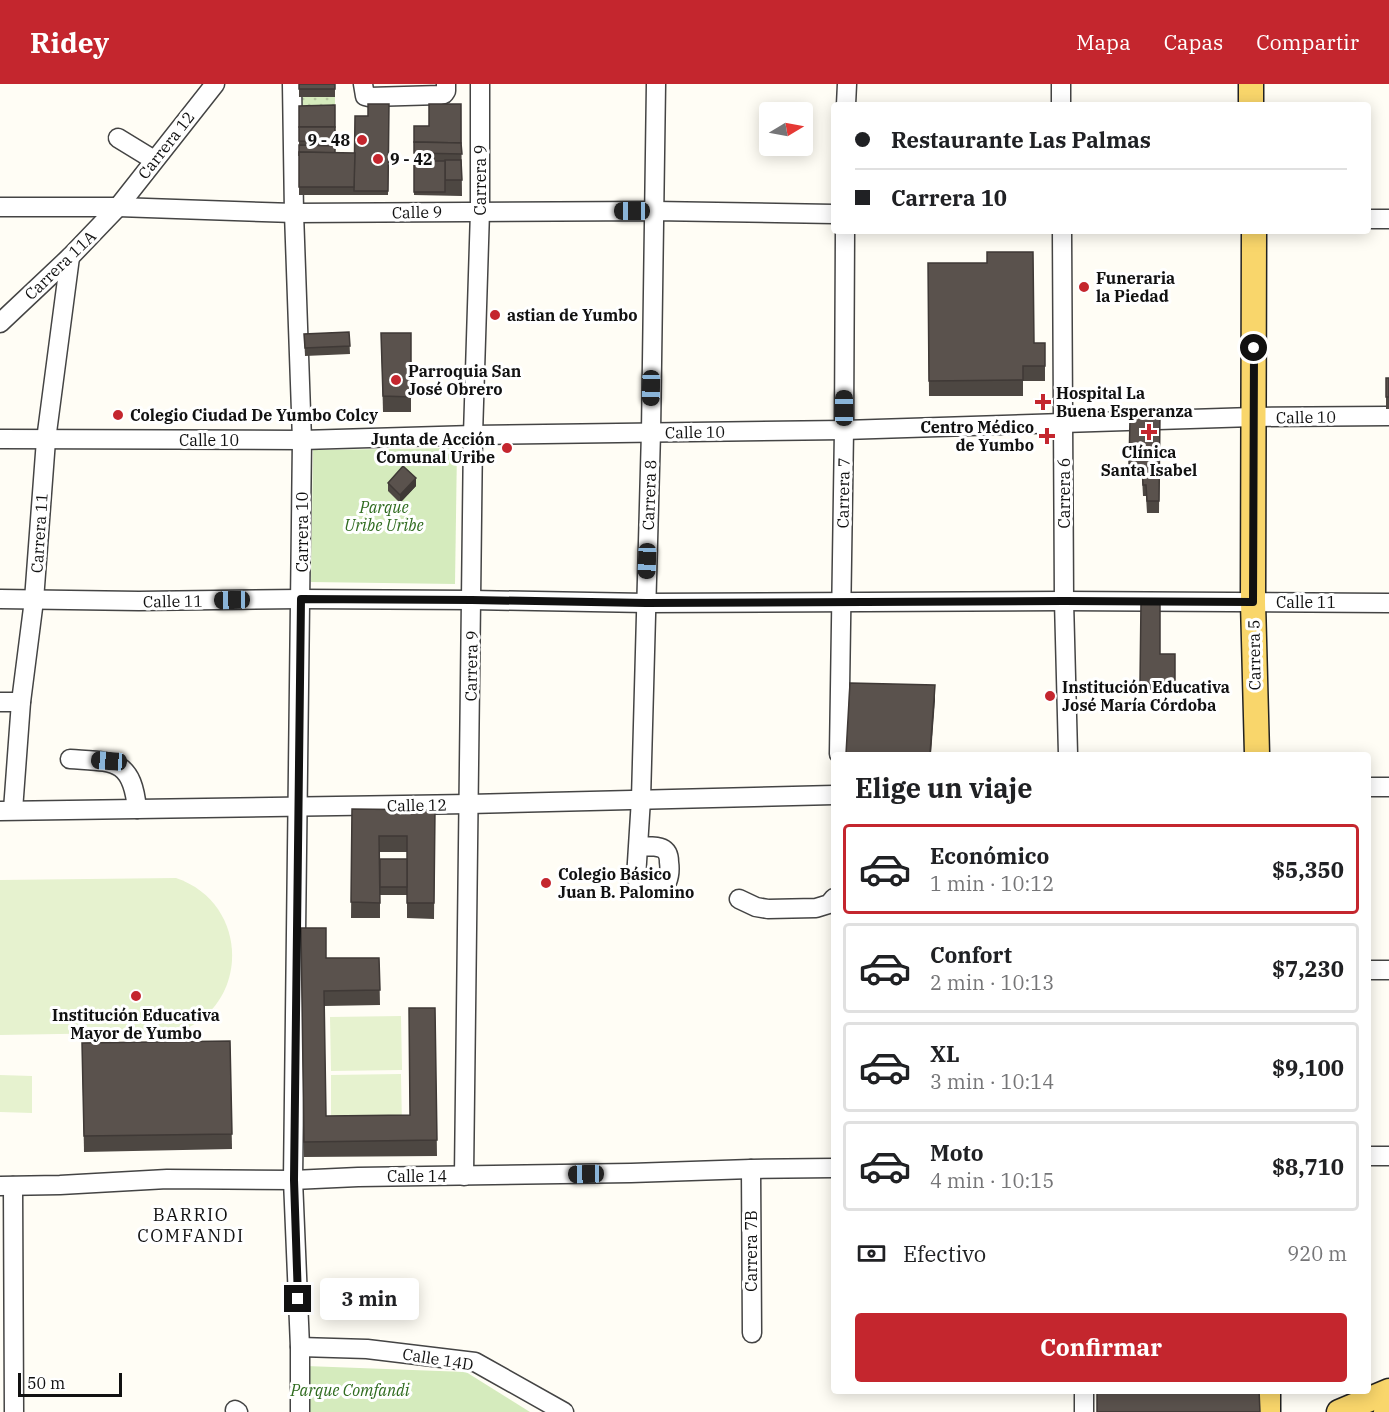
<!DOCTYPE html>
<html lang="es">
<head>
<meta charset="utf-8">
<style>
	:root { --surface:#fff; --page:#f2f2f2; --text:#202124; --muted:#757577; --line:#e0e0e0; --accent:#c4262e }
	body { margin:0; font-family:"IBM Plex Serif",serif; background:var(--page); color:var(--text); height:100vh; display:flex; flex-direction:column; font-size:22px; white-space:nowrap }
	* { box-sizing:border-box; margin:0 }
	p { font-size:20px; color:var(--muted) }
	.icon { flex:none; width:33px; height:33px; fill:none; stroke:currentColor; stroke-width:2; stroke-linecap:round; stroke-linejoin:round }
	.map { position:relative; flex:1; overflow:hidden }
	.panel { position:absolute; left:831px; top:668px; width:540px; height:642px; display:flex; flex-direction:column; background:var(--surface); border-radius:6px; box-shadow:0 3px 15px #0003 }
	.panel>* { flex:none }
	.hud { position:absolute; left:831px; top:18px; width:540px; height:132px; border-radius:6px; box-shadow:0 3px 15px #0003; display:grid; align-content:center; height:132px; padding:0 24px; background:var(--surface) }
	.needle { width:39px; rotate:80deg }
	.buttons { position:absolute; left:759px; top:18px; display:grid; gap:12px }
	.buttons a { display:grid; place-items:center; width:54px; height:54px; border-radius:6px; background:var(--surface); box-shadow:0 3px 15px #0003; font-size:30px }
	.scale { position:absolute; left:18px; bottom:15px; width:104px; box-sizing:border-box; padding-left:6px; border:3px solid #111; border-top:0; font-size:16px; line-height:21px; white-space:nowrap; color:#111; -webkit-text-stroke:4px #fff; paint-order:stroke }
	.end { position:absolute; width:27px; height:27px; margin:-14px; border:8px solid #111; background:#fff; box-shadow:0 0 0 3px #fff }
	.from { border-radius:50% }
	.bubble { position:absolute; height:42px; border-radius:6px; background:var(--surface); box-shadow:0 3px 15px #0003; font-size:20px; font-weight:700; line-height:42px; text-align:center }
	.car { position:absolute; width:18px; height:36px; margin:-18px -9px; border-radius:8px; box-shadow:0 0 4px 2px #0007; background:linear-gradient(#222 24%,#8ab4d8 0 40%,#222 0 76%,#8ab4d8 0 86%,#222 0) }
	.hud b { display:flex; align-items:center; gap:21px; height:57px; font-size:22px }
	.hud b+b { border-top:2px solid var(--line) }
	.hud i { width:15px; height:15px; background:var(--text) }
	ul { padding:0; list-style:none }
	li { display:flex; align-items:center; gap:18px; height:90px; margin:0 12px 9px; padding:0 12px; border:3px solid var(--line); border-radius:6px }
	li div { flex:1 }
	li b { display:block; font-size:22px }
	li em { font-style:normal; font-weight:700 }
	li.current { border-color:var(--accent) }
	li>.icon { width:54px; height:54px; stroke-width:1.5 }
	h2 { padding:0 24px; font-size:27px; line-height:72px }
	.pay { display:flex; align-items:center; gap:15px; height:66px; padding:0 24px; font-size:22px }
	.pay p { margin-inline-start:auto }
	.primary-button { display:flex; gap:12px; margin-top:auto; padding:12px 24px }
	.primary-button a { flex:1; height:69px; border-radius:6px; background:var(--accent); color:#fff; font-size:24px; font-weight:700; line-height:69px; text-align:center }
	header { display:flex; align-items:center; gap:36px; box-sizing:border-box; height:84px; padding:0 30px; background:var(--accent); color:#fff }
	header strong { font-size:28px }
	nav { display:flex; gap:33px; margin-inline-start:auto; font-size:21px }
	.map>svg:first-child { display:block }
	.grass { fill:url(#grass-dots) }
	.park { fill:#d5ebbd }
	.pitch { fill:#e6f2cf }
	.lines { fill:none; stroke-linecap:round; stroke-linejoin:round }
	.minor-casing { stroke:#444; stroke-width:21 }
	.major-casing { stroke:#222; stroke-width:27 }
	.minor { stroke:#fff; stroke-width:18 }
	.major { stroke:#f9d66b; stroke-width:24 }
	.wall { fill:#4d4742 }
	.shaded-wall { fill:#3f3936 }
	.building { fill:#5a524d; stroke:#3f3936; stroke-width:1.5 }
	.route { stroke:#111; stroke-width:8 }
	.poi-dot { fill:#c4262e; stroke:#fff; stroke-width:2 }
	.labels { text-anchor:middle; stroke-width:6; stroke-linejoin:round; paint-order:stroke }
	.poi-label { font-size:16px; font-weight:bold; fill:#111; stroke:#fff; text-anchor:start }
	.street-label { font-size:16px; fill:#111; stroke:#fff }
	.park-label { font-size:16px; font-style:italic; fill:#2f6b1f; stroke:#fff }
	.neighbourhood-label { font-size:18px; letter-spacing:1.5px; fill:#111; stroke:#fff }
</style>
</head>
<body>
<header>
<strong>Ridey</strong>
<nav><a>Mapa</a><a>Capas</a><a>Compartir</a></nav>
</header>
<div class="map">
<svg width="1389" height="1328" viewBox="0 0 1389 1328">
	<defs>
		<pattern id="grass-dots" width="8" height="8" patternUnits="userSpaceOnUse" patternTransform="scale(1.5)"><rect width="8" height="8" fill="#d5ebbd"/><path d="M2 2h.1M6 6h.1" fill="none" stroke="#b6c8a1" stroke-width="1.8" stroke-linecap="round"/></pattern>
	</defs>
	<rect width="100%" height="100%" fill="#fffdf5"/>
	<polygon class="grass" points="299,13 335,13 335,25 299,26"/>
	<g class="park">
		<polygon points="457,364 455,500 311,498 313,366"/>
		<polygon points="306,1282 466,1288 530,1328 303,1328"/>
	</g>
	<g class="pitch">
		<path d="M176 794C250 819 251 922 178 948L0 951V796Z"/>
		<polygon points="401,932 402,986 331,987 330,933"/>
		<polygon points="401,990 402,1042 331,1043 331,991"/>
		<polygon points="0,991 32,992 32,1029 0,1028"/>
	</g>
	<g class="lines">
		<defs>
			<g id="minor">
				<polyline points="292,0 294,129 302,356 293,1096 300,1263 300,1328"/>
				<polyline points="363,0 365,12 369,13 440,11 444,10 446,7 446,0"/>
				<polyline points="1061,0 1061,21"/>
				<polyline points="846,21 847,0"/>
				<polyline points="118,54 154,76"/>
				<polyline points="0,123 118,123 294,129 654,127 834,130"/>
				<polyline points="1368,135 1389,135"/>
				<polyline points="1062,147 1064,517 1068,670"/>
				<polyline points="0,239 70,173 118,123 215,0"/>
				<polyline points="0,355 302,356 473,351 844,346 1253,333 1389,332"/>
				<polyline points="0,515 139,517 301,515 472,516 646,519 1064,517 1389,519"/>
				<polyline points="0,618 21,618"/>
				<polyline points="839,670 844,346 845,147"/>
				<path d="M70 675C113 678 132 674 137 725"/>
				<polyline points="1368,703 1389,703"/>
				<polyline points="13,726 21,618 34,516 46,356 70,173"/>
				<polyline points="0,727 469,720 834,711"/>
				<path d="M638 762C653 763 669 759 669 778 670 785 670 791 667 798 662 801 643 802 638 798 637 797 637 795 636 794L641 715 651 348 656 0"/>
				<polyline points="739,815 756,823 768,825 816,824 829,820 834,814"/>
				<polyline points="1368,886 1389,886"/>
				<polyline points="1368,1072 1389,1072"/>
				<polyline points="751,1085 752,1249"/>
				<polyline points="464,1092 473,351 480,127 480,0"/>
				<polyline points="0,1102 60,1101 167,1095 293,1096 358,1093 631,1089 751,1085 834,1084"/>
				<polyline points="13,1102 14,1328"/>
				<polyline points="300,1263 367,1265 475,1278 564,1328"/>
				<polyline points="1084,1306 1084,1328"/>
				<polyline points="235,1326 238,1328"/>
			</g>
			<g id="major">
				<polyline points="1251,0 1251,21"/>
				<polyline points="1254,147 1253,518 1257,670"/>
				<polyline points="1268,1306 1268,1328"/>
				<polyline points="1339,1328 1389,1307"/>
				<polyline points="1386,1328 1389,1326"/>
			</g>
		</defs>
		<use href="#minor" class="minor-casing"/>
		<use href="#major" class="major-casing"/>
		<use href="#minor" class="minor"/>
		<use href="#major" class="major"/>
	</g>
	<g class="wall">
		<rect x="299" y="0" width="36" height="13"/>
		<polygon points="389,20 388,111 299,111 299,22 335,21 335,69 355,69 368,32"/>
		<polygon points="461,20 462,112 414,111 414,42 429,42"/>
		<polygon points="928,179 1034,259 1045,259 1045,297 1023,297 1023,312 929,312"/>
		<polygon points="349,248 350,270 305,272 304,250"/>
		<polygon points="381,249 411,249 411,328 383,328"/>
		<rect x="1386" y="294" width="3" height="31"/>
		<polygon points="1160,342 1159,429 1147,429 1146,412 1143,412 1142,393 1129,392 1129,380"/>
		<polygon points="388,399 416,402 400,419 388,407"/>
		<polygon points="1141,519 1160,570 1175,570 1175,611 1140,611"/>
		<polygon points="352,725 435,726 434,835 407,834 407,811 380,811 380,775 407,775 407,768 380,768 380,834 351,834"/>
		<polygon points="301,844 326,874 379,874 380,921 324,922 326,1032 410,1031 435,924 437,1072 304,1073"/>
		<polygon points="230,957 232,1065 84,1068 82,959"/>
	</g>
	<g class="shaded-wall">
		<polygon points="416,394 416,402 400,419 400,411"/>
		<polygon points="935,601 935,616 931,670 930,670"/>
	</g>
	<g class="building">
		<rect x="299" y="0" width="36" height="5"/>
		<polygon points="368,20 389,20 388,107 354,107 355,32 368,32"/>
		<polygon points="429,20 461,20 461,59 414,58 414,42 429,42"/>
		<polygon points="335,21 335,43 299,43 299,22"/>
		<polygon points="299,43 335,43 335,58 299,57"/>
		<polygon points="414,58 461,59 462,70 414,69"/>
		<polygon points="299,61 335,62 335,69 299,68 299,72"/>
		<polygon points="299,68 355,69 354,103 299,103"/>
		<polygon points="445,76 461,76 462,96 445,96"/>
		<rect x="414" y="77" width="31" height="31"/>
		<polygon points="987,168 1033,168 1034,259 1045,259 1045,282 1023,282 1023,296 929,297 928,179 987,179"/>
		<polygon points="349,248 350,262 305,264 304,250"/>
		<polygon points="381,249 411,249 411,313 383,312"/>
		<rect x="1386" y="294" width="3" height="19"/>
		<polygon points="1160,330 1159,417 1147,417 1146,401 1143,401 1142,381 1129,380 1130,335 1141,333 1141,332"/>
		<polygon points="403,382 416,394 400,411 388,399"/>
		<polygon points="1141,519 1160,519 1160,570 1175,570 1175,599 1140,599"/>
		<polygon points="850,599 935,601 930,670 846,670"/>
		<polygon points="352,725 435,726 434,819 407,819 407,752 379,752 380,819 351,818"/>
		<rect x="380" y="775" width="27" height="28"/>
		<polygon points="301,844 326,844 326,874 379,874 380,906 324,907 326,1032 410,1031 409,924 435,924 437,1056 304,1058"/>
		<polygon points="230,957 232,1050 84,1052 82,959"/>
		<polygon points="1097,1306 1259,1306 1260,1328 1097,1328"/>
	</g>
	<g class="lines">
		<polyline class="route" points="298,1215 294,1096 301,515 472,516 646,519 1064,517 1253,518 1254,264"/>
	</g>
	<g class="poi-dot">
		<circle cx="362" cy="56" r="6"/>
		<circle cx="378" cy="75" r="6"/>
		<circle cx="1084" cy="203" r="6"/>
		<circle cx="495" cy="231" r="6"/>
		<circle cx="396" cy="296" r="6"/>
		<path d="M1040 309h6v6h6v6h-6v6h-6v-6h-6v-6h6z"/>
		<circle cx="118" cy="331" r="6"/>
		<path d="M1146 339h6v6h6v6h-6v6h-6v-6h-6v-6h6z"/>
		<path d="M1044 343h6v6h6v6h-6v6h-6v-6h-6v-6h6z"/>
		<circle cx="507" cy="364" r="6"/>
		<circle cx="1050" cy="612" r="6"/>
		<circle cx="546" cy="799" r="6"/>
		<circle cx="136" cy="912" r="6"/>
	</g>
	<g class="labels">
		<g class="poi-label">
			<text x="350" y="62" text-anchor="end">9 - 48</text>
			<text x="390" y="81">9 - 42</text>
			<text x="1096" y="200">Funeraria<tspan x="1096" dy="18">la Piedad</tspan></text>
			<text x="507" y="237">astian de Yumbo</text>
			<text x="408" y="293">Parroquia San<tspan x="408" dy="18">José Obrero</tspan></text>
			<text x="1056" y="315">Hospital La<tspan x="1056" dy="18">Buena Esperanza</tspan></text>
			<text x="130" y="337">Colegio Ciudad De Yumbo Colcy</text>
			<text x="1034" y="349" text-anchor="end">Centro Médico<tspan x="1034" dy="18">de Yumbo</tspan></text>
			<text x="495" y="361" text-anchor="end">Junta de Acción<tspan x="495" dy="18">Comunal Uribe</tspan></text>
			<text x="1149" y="374" text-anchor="middle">Clínica<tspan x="1149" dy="18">Santa Isabel</tspan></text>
			<text x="1062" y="609">Institución Educativa<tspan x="1062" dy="18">José María Córdoba</tspan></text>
			<text x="558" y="796">Colegio Básico<tspan x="558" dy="18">Juan B. Palomino</tspan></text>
			<text x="136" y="937" text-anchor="middle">Institución Educativa<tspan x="136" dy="18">Mayor de Yumbo</tspan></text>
		</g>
		<g class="street-label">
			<text transform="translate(166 61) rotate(-52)" y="6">Carrera 12</text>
			<text transform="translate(480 96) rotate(-90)" y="6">Carrera 9</text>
			<text transform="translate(417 128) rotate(-1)" y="6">Calle 9</text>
			<text transform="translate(60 181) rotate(-44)" y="6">Carrera 11A</text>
			<text transform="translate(1306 333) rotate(-1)" y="6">Calle 10</text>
			<text transform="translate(695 348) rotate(-1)" y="6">Calle 10</text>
			<text x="209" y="362">Calle 10</text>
			<text transform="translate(843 409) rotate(-89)" y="6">Carrera 7</text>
			<text transform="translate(1064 409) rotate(-90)" y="6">Carrera 6</text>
			<text transform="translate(649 411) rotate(-88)" y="6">Carrera 8</text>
			<text transform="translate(302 448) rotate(-90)" y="6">Carrera 10</text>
			<text transform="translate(39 449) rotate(-86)" y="6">Carrera 11</text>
			<text transform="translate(173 517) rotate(-1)" y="6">Calle 11</text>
			<text x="1306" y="524">Calle 11</text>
			<text transform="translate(1254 571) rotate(-91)" y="6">Carrera 5</text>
			<text transform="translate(471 582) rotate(-89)" y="6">Carrera 9</text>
			<text transform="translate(417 721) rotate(-1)" y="6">Calle 12</text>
			<text x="417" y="1098">Calle 14</text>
			<text transform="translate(751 1167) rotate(-90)" y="6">Carrera 7B</text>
			<text transform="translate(438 1275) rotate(9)" y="6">Calle 14D</text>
		</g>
		<g class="park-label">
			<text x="384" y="429">Parque<tspan x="384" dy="18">Uribe Uribe</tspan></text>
			<text x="350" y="1312">Parque Comfandi</text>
		</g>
		<g class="neighbourhood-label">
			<text x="191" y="1137">BARRIO<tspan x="191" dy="21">COMFANDI</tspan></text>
		</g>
	</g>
</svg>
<div class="buttons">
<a><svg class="needle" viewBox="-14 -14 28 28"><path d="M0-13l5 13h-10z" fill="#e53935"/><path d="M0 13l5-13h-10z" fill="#757577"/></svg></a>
</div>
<div class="scale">50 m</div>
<i class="end from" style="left:1254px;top:264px"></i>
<i class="end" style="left:298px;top:1215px"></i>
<div class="bubble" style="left:320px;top:1194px;width:99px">3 min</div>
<i class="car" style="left:632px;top:127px;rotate:270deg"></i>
<i class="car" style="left:651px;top:304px;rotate:181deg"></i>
<i class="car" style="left:844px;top:324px;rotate:0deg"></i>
<i class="car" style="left:647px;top:477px;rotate:182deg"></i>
<i class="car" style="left:232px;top:516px;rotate:269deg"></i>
<i class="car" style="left:109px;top:677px;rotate:274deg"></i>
<i class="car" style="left:586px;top:1090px;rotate:269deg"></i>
<div class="hud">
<b><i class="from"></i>Restaurante Las Palmas</b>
<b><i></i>Carrera 10</b>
</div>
<section class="panel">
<h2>Elige un viaje</h2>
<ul>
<li class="current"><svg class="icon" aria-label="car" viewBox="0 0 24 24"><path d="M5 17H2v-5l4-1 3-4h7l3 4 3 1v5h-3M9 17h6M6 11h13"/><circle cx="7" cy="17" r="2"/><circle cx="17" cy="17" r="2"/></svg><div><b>Económico</b><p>1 min · 10:12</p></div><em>$5,350</em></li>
<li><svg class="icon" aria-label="car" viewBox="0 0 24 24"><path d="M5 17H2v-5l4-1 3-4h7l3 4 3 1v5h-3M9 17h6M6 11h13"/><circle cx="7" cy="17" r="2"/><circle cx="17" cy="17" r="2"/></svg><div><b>Confort</b><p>2 min · 10:13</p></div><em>$7,230</em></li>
<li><svg class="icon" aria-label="car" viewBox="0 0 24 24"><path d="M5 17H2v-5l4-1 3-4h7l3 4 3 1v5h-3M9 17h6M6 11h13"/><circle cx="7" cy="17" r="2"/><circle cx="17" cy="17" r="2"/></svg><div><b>XL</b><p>3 min · 10:14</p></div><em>$9,100</em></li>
<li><svg class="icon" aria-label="car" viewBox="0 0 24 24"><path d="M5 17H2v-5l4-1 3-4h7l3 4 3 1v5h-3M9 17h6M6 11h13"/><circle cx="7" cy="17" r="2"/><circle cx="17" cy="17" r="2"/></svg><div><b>Moto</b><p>4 min · 10:15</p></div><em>$8,710</em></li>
</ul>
<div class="pay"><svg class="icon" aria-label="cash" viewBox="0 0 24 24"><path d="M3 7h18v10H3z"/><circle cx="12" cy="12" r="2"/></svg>Efectivo<p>920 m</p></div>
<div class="primary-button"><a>Confirmar</a></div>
</section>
</div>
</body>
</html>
